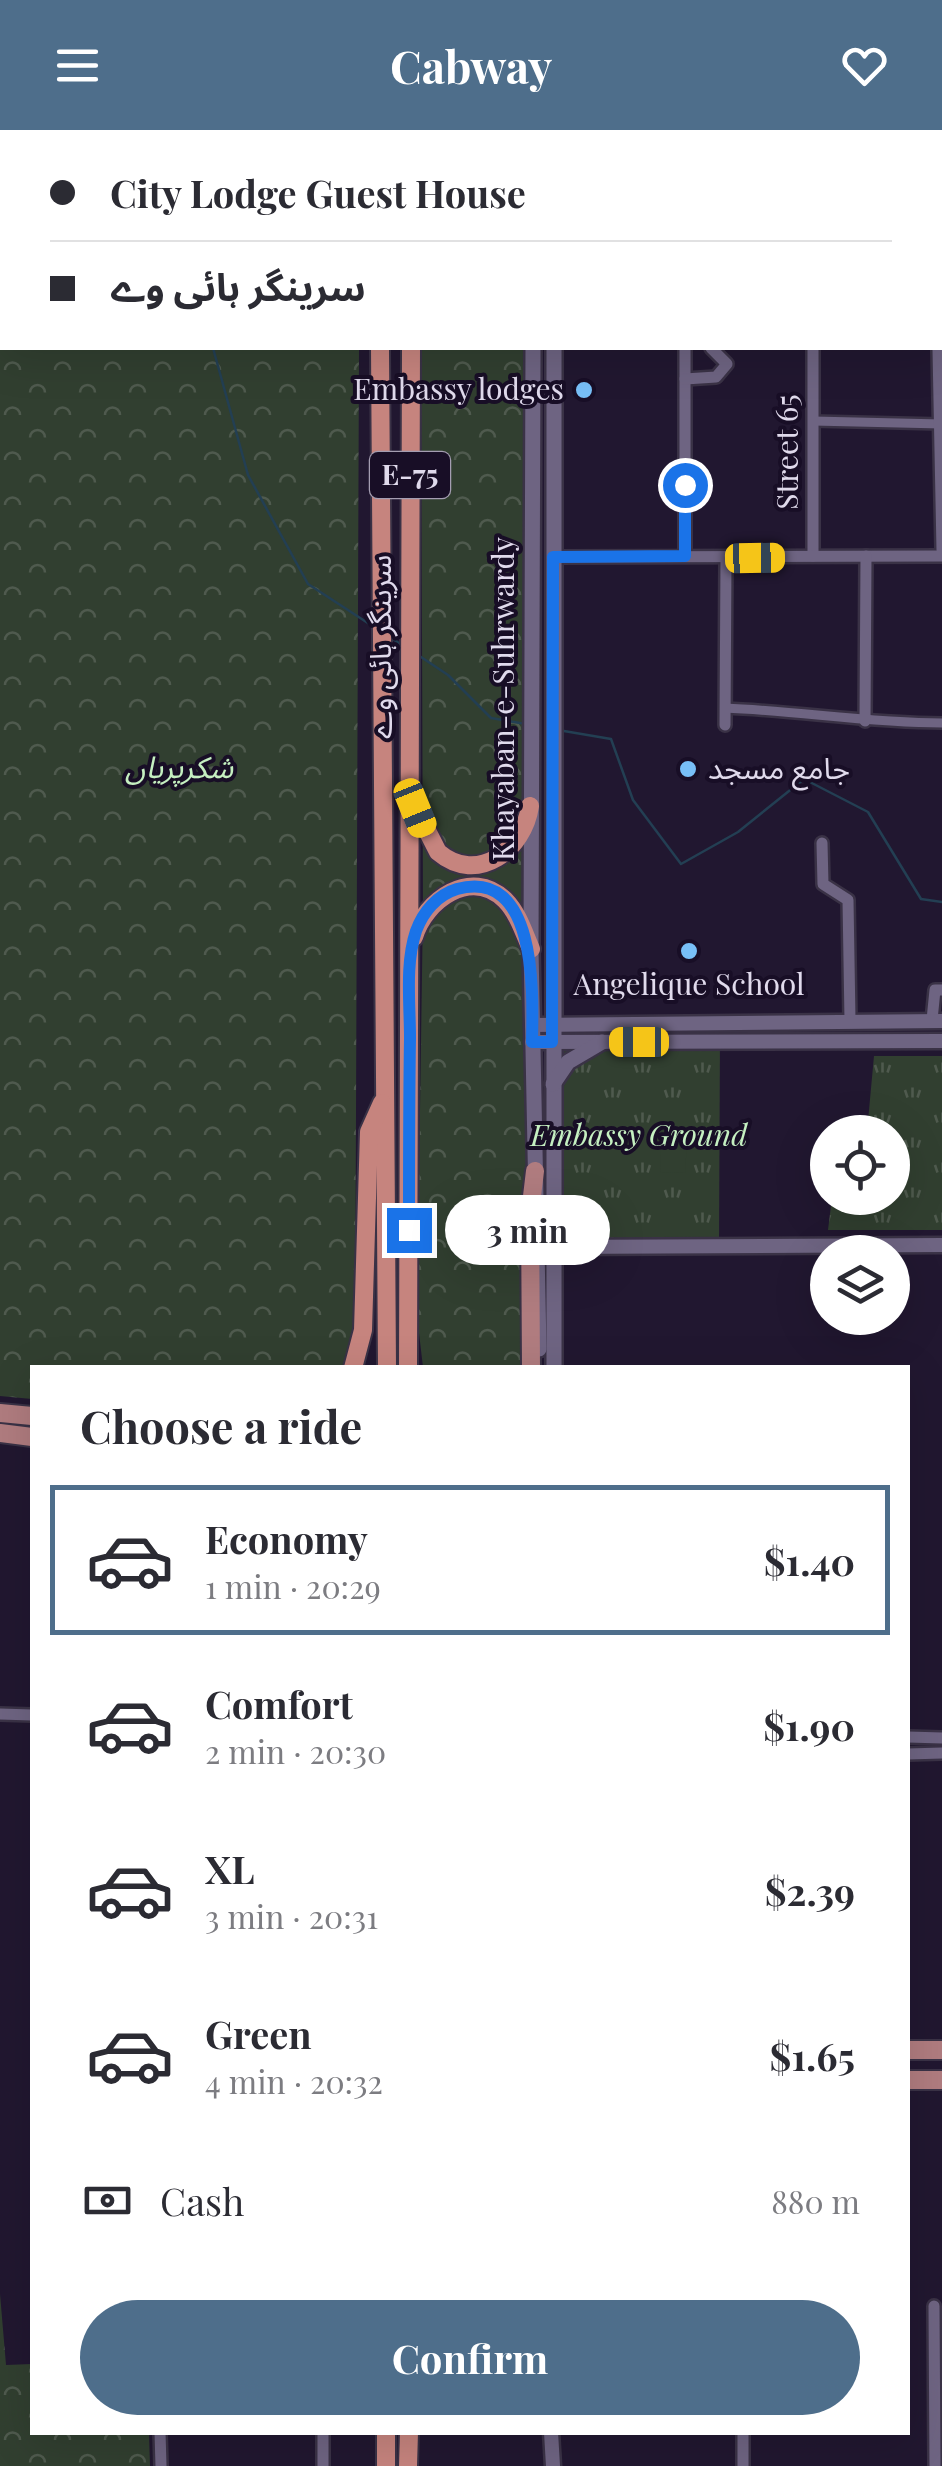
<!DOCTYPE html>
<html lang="en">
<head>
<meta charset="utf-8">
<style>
	:root { --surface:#fff; --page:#f7f7f7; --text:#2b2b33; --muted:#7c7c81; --line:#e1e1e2; --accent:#4e6e8b }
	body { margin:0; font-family:"Playfair Display","Noto Sans Arabic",serif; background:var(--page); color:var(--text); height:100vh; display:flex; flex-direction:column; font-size:38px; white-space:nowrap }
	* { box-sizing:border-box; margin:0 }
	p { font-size:32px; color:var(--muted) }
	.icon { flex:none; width:55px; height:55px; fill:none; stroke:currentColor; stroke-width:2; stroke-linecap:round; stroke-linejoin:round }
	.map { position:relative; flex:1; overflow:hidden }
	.drawer { position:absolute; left:30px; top:1235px; width:880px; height:1070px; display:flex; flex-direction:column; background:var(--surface); border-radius:0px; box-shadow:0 10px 40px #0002 }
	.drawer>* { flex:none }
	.guide { position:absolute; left:0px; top:0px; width:942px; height:220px; box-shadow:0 10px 40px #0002; display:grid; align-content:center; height:220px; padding:0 50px; background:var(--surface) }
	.controls { position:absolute; left:810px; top:985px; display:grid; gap:20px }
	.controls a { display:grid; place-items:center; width:100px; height:100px; border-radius:50%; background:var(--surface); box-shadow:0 10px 40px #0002; font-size:50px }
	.end { position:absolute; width:45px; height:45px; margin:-22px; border:12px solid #1a73e8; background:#fff; box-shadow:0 0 0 5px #fff }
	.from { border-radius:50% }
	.bubble { position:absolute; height:70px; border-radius:35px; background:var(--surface); box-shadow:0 10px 40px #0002; font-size:32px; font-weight:700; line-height:70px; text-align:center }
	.car { position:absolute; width:30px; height:60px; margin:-30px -15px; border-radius:12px; box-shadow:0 0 8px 2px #0007; background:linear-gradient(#f5c518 24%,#345 0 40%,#f5c518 0 76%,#345 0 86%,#f5c518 0) }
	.guide b { display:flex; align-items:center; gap:35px; height:95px; font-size:38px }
	.guide b+b { border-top:2px solid var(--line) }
	.guide i { width:25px; height:25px; background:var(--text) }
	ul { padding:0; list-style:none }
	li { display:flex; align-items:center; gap:30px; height:150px; margin:0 20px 15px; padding:0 30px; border:5px solid transparent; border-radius:0px }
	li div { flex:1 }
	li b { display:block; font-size:38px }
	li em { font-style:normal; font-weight:700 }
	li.selected { border-color:var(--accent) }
	li>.icon { width:90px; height:90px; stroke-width:1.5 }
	h2 { padding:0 50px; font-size:45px; line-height:120px }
	.pay { display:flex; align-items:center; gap:25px; height:110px; padding:0 50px; font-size:38px }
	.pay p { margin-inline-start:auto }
	.action { display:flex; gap:20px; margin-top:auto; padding:20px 50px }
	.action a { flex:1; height:115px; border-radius:60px; background:var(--accent); color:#fff; font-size:40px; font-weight:700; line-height:115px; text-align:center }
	header { display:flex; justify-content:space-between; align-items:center; height:130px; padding:0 50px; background:var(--accent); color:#fff; font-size:45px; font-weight:700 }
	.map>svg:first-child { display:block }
	.grass { fill:url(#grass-tufts) }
	.forest { fill:url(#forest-crowns) }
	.garden { fill:#313f30 }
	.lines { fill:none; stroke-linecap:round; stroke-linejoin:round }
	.stream { stroke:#233f53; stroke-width:2.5 }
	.pedestrian-casing { stroke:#3a3246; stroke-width:14 }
	.minor-casing { stroke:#3a3246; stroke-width:16 }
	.tertiary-casing { stroke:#3a3246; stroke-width:19 }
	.secondary-casing { stroke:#3a3246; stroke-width:20 }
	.primary-casing { stroke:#3a3246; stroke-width:22 }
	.trunk-casing { stroke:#3a3246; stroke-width:22 }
	.pedestrian { stroke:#6e6482; stroke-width:9 }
	.minor { stroke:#6e6482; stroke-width:11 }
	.tertiary { stroke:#6e6482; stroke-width:14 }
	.secondary { stroke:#6e6482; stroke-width:15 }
	.primary { stroke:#b07c7f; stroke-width:18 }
	.trunk { stroke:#c6847e; stroke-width:18 }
	.route { stroke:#1a73e8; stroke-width:12 }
	.poi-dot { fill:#78bff7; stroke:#180e26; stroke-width:4 }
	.labels { text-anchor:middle; stroke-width:8; stroke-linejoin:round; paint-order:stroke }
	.shield { fill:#180e26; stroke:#a49db1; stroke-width:2.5 }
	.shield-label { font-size:28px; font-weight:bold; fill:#e0daec }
	.poi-label { font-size:30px; fill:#e0daec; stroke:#180e26; text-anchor:end }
	.street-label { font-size:30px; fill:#e0daec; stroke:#180e26 }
	.park-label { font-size:30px; font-style:italic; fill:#c5f0c1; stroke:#180e26 }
</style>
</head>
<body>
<header><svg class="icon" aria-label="menu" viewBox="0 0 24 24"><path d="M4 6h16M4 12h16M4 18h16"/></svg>Cabway<svg class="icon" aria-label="heart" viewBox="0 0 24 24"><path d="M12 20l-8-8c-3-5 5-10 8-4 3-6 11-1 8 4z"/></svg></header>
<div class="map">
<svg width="942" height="2336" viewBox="0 0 942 2336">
	<defs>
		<pattern id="grass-tufts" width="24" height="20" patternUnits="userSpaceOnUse" patternTransform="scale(2.5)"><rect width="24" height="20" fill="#313f30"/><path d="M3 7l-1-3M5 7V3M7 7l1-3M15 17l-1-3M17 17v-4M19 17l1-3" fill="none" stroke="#4f5a4e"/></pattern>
		<pattern id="forest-crowns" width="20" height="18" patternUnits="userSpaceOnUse" patternTransform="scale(2.5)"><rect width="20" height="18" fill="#313f30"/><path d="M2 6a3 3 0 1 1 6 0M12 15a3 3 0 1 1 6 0" fill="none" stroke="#4f5a4e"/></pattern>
	</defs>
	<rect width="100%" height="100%" fill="#211730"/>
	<g class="grass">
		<polygon points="720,901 719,1110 558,1109 559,903"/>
		<polygon points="874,926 942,926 942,1100 828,1100 832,1068 892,1068 892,1002 867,1002"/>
	</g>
	<g class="forest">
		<polygon points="0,0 359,0 2,2 2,218 359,218 355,1237 32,1238 32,1269 0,1266"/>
		<polygon points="421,218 528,218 528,1011 521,1237 423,1237 417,1186 423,777"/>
		<polygon points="0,2164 6,2235 32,2234 32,2302 149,2303 150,2336 0,2336"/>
	</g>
	<polygon class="garden" points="662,996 688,997 685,1043 660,1042"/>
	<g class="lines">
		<g class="stream">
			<polyline points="0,201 2,202"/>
			<polyline points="45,218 56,218"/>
			<polyline points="213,218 248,345 308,454 374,497"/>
			<polyline points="389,506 403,516"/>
			<polyline points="418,525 448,545 491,588 526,594"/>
			<polyline points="558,600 611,609 633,670 681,734 738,702 804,649 868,682 921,769 942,772"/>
		</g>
		<defs>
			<g id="pedestrian">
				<polyline points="813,291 942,294"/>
				<path d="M725 578C800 581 868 593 942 593"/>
			</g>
			<g id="minor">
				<polyline points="656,0 656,2"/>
				<polyline points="900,0 900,2"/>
				<polyline points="745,2 745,0"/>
				<polyline points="940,99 942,99"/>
				<polyline points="685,218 685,426"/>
				<polyline points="942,220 938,220 942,420"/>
				<polyline points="685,249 716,247 727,234 711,218"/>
				<polyline points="813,426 813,218"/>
				<polyline points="553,427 942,426"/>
				<polyline points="865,591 866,426"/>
				<polyline points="725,595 726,428"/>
				<polyline points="822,713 823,754 848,770 850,890"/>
				<polyline points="932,890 935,860 942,860"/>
				<polyline points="0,1584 32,1585"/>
				<polyline points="908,1607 942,1608"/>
				<polyline points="908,1624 942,1623"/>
				<polyline points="934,2176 935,2336"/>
				<polyline points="160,2302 161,2336"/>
				<polyline points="743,2302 743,2336"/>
				<polyline points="323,2336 323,2302"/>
			</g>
			<g id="tertiary">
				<polyline points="532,895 942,891"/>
				<polyline points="532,912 942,911"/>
				<polyline points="554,1117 942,1115"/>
				<polyline points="551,2302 553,2336"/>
			</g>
			<g id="secondary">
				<polyline points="552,0 552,2"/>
				<polyline points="533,2 533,0"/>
				<polyline points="533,218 531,819 539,1219"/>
				<polyline points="554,218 554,1238"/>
				<polyline points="553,954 568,932 602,912"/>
			</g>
			<g id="primary">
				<polyline points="531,1238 530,1083 535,1041"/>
				<polyline points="0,1283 32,1286"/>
				<polyline points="0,1303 32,1307"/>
				<polyline points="908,1920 942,1920"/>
				<polyline points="908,1950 942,1950"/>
			</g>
			<g id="trunk">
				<polyline points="408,0 409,2"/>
				<polyline points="382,2 382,0"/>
				<polyline points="380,218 387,1238"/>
				<path d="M411 669 438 722C478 756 524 719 530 676"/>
				<path d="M414 807C425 770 471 737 505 770 518 783 524 803 531 819"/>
				<polyline points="353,1238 363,1200 369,1002 382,973"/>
				<polyline points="408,1238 411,218"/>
				<polyline points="386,2336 386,2302"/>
				<polyline points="408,2336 409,2302"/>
			</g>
		</defs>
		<use href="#pedestrian" class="pedestrian-casing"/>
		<use href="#minor" class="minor-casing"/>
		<use href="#tertiary" class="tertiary-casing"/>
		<use href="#secondary" class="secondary-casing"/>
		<use href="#primary" class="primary-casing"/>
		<use href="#trunk" class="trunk-casing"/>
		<use href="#pedestrian" class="pedestrian"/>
		<use href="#minor" class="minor"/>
		<use href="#tertiary" class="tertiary"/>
		<use href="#secondary" class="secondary"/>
		<use href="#primary" class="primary"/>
		<use href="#trunk" class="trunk"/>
	</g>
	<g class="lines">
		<path class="route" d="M409 1100C409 1036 409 972 410 908 410 873 405 834 416 801 423 782 437 765 457 759 538 737 533 865 532 912H552L553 427 685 426V355"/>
	</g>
	<g class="poi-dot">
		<circle cx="584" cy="260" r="10"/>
		<circle cx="688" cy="639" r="10"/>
		<circle cx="689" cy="821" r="10"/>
	</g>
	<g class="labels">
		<rect class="shield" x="370" y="322" width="80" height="46" rx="8"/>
		<g class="shield-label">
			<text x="410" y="355">E-75</text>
		</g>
		<g class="poi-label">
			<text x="564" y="270">Embassy lodges</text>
			<text x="708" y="649" text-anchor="start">جامع مسجد</text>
			<text x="689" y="865" text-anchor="middle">Angelique School</text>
		</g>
		<g class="street-label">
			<text transform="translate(788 322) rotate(-90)" y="10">Street 65</text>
			<text transform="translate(381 517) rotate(-90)" y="10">سرینگر ہائی وے</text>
			<text transform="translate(504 569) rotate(-90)" y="10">Khayaban-e-Suhrwardy</text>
		</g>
		<g class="park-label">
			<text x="179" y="648">شکرپریاں</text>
			<text x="639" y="1016">Embassy Ground</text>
		</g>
	</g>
</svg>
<div class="controls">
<a><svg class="icon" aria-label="locate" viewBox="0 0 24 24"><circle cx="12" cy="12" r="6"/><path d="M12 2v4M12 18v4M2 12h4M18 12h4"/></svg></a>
<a><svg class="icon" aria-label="layers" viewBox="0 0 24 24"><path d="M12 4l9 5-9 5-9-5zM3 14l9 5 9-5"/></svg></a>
</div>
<i class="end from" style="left:685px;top:355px"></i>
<i class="end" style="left:409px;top:1100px"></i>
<div class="bubble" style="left:445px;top:1065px;width:165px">3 min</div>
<i class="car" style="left:755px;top:428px;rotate:89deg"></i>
<i class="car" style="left:415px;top:678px;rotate:158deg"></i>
<i class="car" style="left:639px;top:912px;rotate:270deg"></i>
<div class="guide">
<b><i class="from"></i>City Lodge Guest House</b>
<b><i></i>سرینگر ہائی وے</b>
</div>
<section class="drawer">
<h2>Choose a ride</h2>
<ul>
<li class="selected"><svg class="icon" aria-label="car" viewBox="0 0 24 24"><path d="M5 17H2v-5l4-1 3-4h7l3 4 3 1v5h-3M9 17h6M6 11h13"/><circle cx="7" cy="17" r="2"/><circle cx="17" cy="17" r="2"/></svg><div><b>Economy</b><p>1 min · 20:29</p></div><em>$1.40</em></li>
<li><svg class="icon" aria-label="car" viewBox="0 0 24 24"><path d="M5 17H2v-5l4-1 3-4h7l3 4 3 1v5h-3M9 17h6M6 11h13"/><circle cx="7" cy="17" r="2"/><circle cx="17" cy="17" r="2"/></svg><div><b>Comfort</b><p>2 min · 20:30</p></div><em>$1.90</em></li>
<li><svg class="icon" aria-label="car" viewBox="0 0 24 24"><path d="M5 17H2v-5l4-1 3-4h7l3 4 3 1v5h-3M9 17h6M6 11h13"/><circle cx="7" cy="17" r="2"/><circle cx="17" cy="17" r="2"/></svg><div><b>XL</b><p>3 min · 20:31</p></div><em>$2.39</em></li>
<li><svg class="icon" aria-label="car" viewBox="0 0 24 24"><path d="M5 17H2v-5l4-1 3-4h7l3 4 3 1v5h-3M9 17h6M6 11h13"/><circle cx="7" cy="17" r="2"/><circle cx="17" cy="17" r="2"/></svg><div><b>Green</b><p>4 min · 20:32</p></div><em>$1.65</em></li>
</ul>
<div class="pay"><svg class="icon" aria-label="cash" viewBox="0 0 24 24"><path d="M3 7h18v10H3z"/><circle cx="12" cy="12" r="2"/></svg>Cash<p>880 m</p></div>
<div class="action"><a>Confirm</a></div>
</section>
</div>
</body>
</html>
